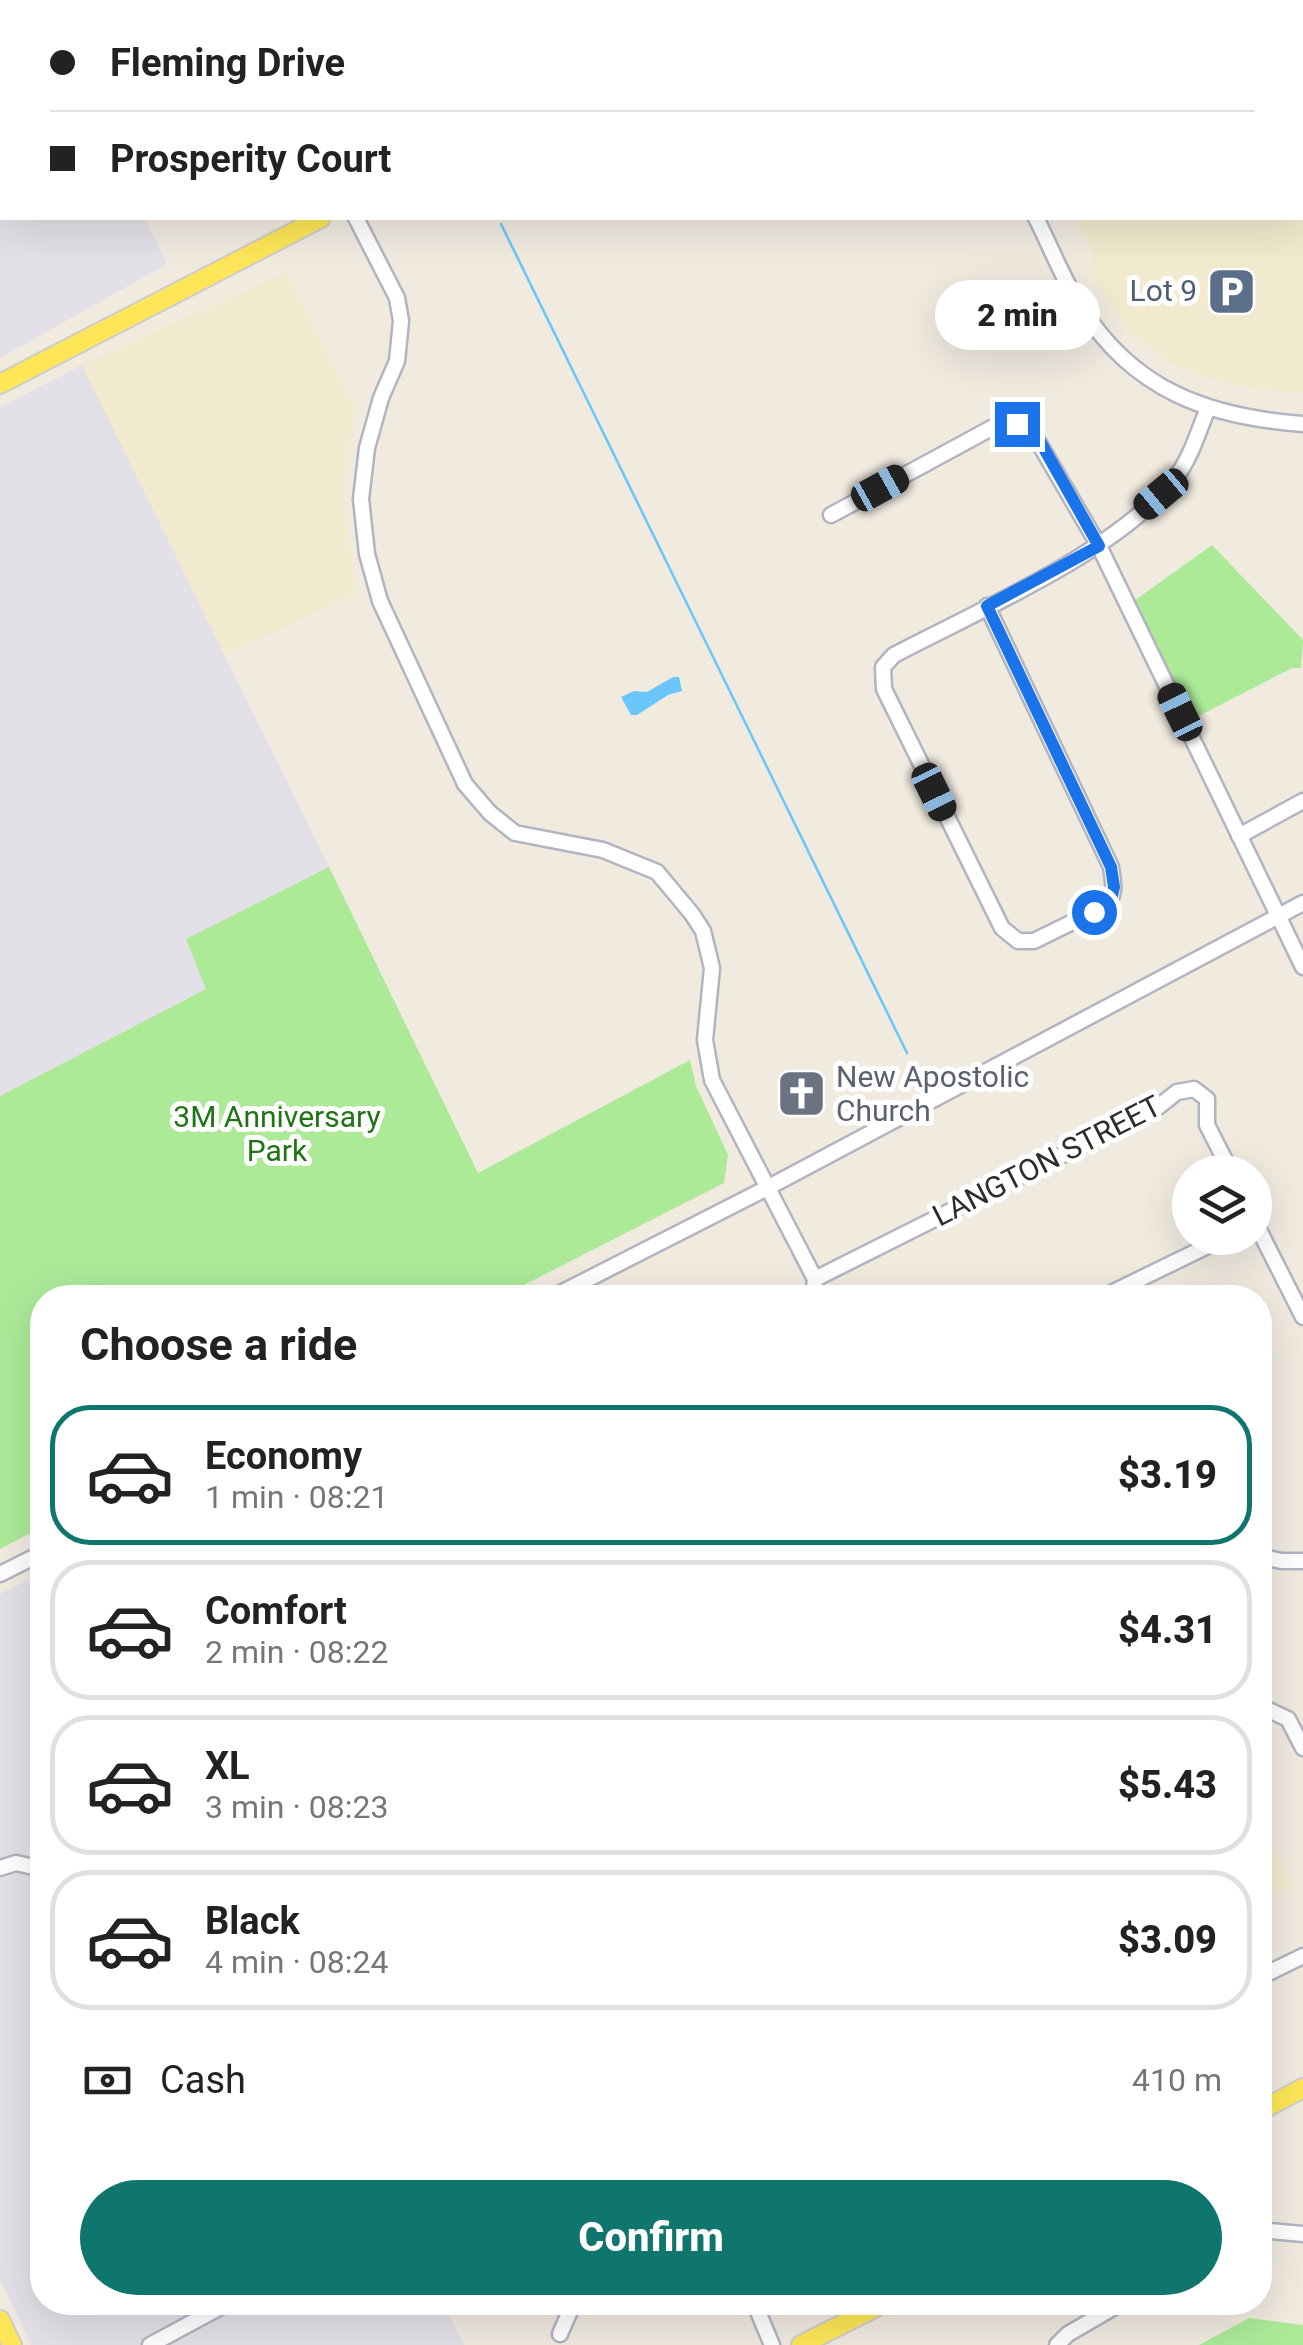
<!DOCTYPE html>
<html lang="en">
<head>
<meta charset="utf-8">
<style>
	:root { --surface:#fff; --page:#f6f6f6; --text:#222; --muted:#767676; --line:#e0e0e0; --accent:#0f766e }
	body { margin:0; font-family:Roboto,sans-serif; background:var(--page); color:var(--text); height:100vh; display:flex; flex-direction:column; font-size:38px; white-space:nowrap }
	* { box-sizing:border-box; margin:0 }
	p { font-size:32px; color:var(--muted) }
	.icon { flex:none; width:55px; height:55px; fill:none; stroke:currentColor; stroke-width:2; stroke-linecap:round; stroke-linejoin:round }
	.map { position:relative; flex:1; overflow:hidden }
	.panel { position:absolute; left:30px; top:1285px; width:1242px; height:1030px; display:flex; flex-direction:column; background:var(--surface); border-radius:40px; box-shadow:0 10px 40px #0002 }
	.panel>* { flex:none }
	.banner { position:absolute; left:0px; top:0px; width:1305px; height:220px; box-shadow:0 10px 40px #0002; display:grid; align-content:center; height:220px; padding:0 50px; background:var(--surface) }
	.tools { position:absolute; left:1172px; top:1155px; display:grid; gap:20px }
	.tools a { display:grid; place-items:center; width:100px; height:100px; border-radius:50%; background:var(--surface); box-shadow:0 10px 40px #0002; font-size:50px }
	.end { position:absolute; width:45px; height:45px; margin:-22px; border:12px solid #1a73e8; background:#fff; box-shadow:0 0 0 5px #fff }
	.from { border-radius:50% }
	.bubble { position:absolute; height:70px; border-radius:35px; background:var(--surface); box-shadow:0 10px 40px #0002; font-size:32px; font-weight:800; line-height:70px; text-align:center }
	.car { position:absolute; width:30px; height:60px; margin:-30px -15px; border-radius:12px; box-shadow:0 0 8px 2px #0007; background:linear-gradient(#222 24%,#8ab4d8 0 40%,#222 0 76%,#8ab4d8 0 86%,#222 0) }
	.banner b { display:flex; align-items:center; gap:35px; height:95px; font-size:38px }
	.banner b+b { border-top:2px solid var(--line) }
	.banner i { width:25px; height:25px; background:var(--text) }
	ul { padding:0; list-style:none }
	li { display:flex; align-items:center; gap:30px; height:140px; margin:0 20px 15px; padding:0 30px; border:5px solid var(--line); border-radius:40px }
	li div { flex:1 }
	li b { display:block; font-size:38px }
	li em { font-style:normal; font-weight:800 }
	li.active { border-color:var(--accent) }
	li>.icon { width:90px; height:90px; stroke-width:1.5 }
	h2 { padding:0 50px; font-size:45px; line-height:120px }
	.pay { display:flex; align-items:center; gap:25px; height:110px; padding:0 50px; font-size:38px }
	.pay p { margin-inline-start:auto }
	.primary-button { display:flex; gap:20px; margin-top:auto; padding:20px 50px }
	.primary-button a { flex:1; height:115px; border-radius:60px; background:var(--accent); color:#fff; font-size:40px; font-weight:800; line-height:115px; text-align:center }
	.map>svg:first-child { display:block }
	.industrial { fill:#e3e0e8 }
	.education { fill:#f2eace }
	.green { fill:#acea98 }
	.water { fill:#6ac6fa }
	.lines { fill:none; stroke-linecap:round; stroke-linejoin:round }
	.stream { stroke:#6ac6fa; stroke-width:2.5 }
	.minor-casing { stroke:#b3b4c2; stroke-width:19 }
	.major-casing { stroke:#cdcdcd; stroke-width:22 }
	.minor { stroke:#fff; stroke-width:14 }
	.major { stroke:#fde657; stroke-width:18 }
	.route { stroke:#1a73e8; stroke-width:12 }
	.labels { text-anchor:middle; stroke-width:10; stroke-linejoin:round; paint-order:stroke }
	.service-label { font-size:30px; fill:#4e5e75; stroke:#fff; text-anchor:end }
	.worship-label { font-size:30px; fill:#5b616d; stroke:#fff; text-anchor:start }
	.park-label { font-size:30px; fill:#1f7414; stroke:#fff }
	.street-label { font-size:30px; fill:#2d2d2d; stroke:#fff }
</style>
</head>
<body>
<div class="map">
<svg width="1303" height="2345" viewBox="0 0 1303 2345">
	<rect width="100%" height="100%" fill="#f0eadf"/>
	<g class="industrial">
		<polygon points="267,0 687,0 682,2"/>
		<polygon points="0,166 2,218 144,218 167,264 0,358"/>
		<polygon points="82,365 329,867 187,939 206,989 0,1096 0,407"/>
		<polygon points="42,1573 42,2302 443,2303 464,2345 31,2345 0,2279 0,1594"/>
	</g>
	<g class="education">
		<polygon points="960,0 1303,0 1303,393 1257,389 1217,381 1172,364 1148,346 1128,329 1089,271 1092,251 1076,218 1302,218 1302,2"/>
		<polygon points="287,272 355,405 344,495 356,594 225,655 82,365"/>
		<polygon points="1260,1822 1292,1886 1260,1902"/>
	</g>
	<g class="green">
		<polygon points="1212,545 1303,640 1301,668 1292,668 1191,720 1134,601"/>
		<polygon points="329,867 478,1173 690,1060 696,1086 728,1155 724,1183 500,1297 42,1298 42,1527 0,1549 0,1096 206,989 186,939"/>
		<polygon points="1249,2318 1303,2325 1303,2345 1199,2345"/>
	</g>
	<polygon class="water" points="673,677 679,677 682,691 668,695 637,715 631,715 621,697 634,691 647,692"/>
	<g class="lines">
		<g class="stream">
			<polyline points="0,113 2,118"/>
			<polyline points="501,224 907,1053"/>
		</g>
		<defs>
			<g id="minor">
				<polyline points="250,0 251,2"/>
				<polyline points="929,0 930,2"/>
				<polyline points="356,218 397,298 401,321 397,361 381,398 367,448 361,499 367,554 380,601 465,784 490,813 515,833 603,850 657,872 692,914 703,931 712,968 705,1040 712,1080 815,1279 813,1298"/>
				<path d="M1036 218C1051 247 1063 280 1081 307 1134 391 1209 417 1303 424"/>
				<polyline points="831,515 997,425 1029,426 1099,546 1303,967"/>
				<path d="M987 606 1111 867C1113 882 1117 895 1105 906L1034 941H1018L1002 928 884 689 883 667 894 655C977 611 1119 551 1175 478 1191 458 1198 432 1208 408"/>
				<polyline points="1239,836 1303,801"/>
				<polyline points="1255,1222 1303,1317"/>
				<polyline points="815,1279 1158,1107 1177,1092 1194,1089 1207,1099 1207,1125 1231,1172"/>
				<polyline points="551,1298 767,1188 1303,903"/>
				<polyline points="1101,1298 1224,1238"/>
				<polyline points="1260,1556 1281,1561 1303,1561"/>
				<polyline points="0,1574 42,1553"/>
				<polyline points="1260,1706 1288,1719 1303,1748"/>
				<polyline points="0,1868 16,1863 42,1869"/>
				<polyline points="1260,1977 1303,1956"/>
				<polyline points="1260,2230 1303,2234"/>
				<polyline points="754,2302 772,2345"/>
				<polyline points="560,2334 574,2302"/>
				<polyline points="150,2345 230,2302"/>
				<polyline points="1057,2345 1068,2334 1123,2302"/>
			</g>
			<g id="major">
				<polyline points="740,2 744,0"/>
				<polyline points="0,384 321,218"/>
				<polyline points="1260,2111 1303,2088"/>
				<polyline points="0,2320 12,2345"/>
				<polyline points="801,2345 886,2302"/>
			</g>
		</defs>
		<use href="#minor" class="minor-casing"/>
		<use href="#major" class="major-casing"/>
		<use href="#minor" class="minor"/>
		<use href="#major" class="major"/>
	</g>
	<g class="lines">
		<polyline class="route" points="1017,424 1029,426 1037,436 1099,546 987,606 1111,867 1114,887 1111,901 1094,912"/>
	</g>
	<defs>
		<symbol id="parking-square" viewBox="-11 -11 22 22"><rect x="-9" y="-9" width="18" height="18" rx="4" fill="#5c6f8a" stroke="#fff"/><path d="M-3.5-5.5H1a3.5 3.5 0 0 1 0 7H-1V5.5H-3.5ZM-1-3.4V-.6H.8a1.4 1.4 0 0 0 0-2.8Z" fill="#fff"/></symbol>
		<symbol id="church-square" viewBox="-11 -11 22 22"><rect x="-9" y="-9" width="18" height="18" rx="4" fill="#6b7280" stroke="#fff"/><path d="M-1.2-6h2.4v3.5h3.3v2.4h-3.3V6h-2.4V-.1h-3.3v-2.4h3.3Z" fill="#fff"/></symbol>
	</defs>
	<g fill-rule="evenodd">
		<use href="#parking-square" x="1204" y="264" width="55" height="55"/>
		<use href="#church-square" x="774" y="1066" width="55" height="55"/>
	</g>
	<g class="labels">
		<g class="service-label">
			<text x="1197" y="301">Lot 9</text>
		</g>
		<g class="worship-label">
			<text x="836" y="1087">New Apostolic<tspan x="836" dy="34">Church</tspan></text>
		</g>
		<g class="park-label">
			<text x="277" y="1127">3M Anniversary<tspan x="277" dy="34">Park</tspan></text>
		</g>
		<g class="street-label">
			<text transform="translate(1047 1161) rotate(-27)" y="10">LANGTON STREET</text>
		</g>
	</g>
</svg>
<div class="tools">
<a><svg class="icon" aria-label="layers" viewBox="0 0 24 24"><path d="M12 4l9 5-9 5-9-5zM3 14l9 5 9-5"/></svg></a>
</div>
<i class="end from" style="left:1094px;top:912px"></i>
<i class="end" style="left:1017px;top:424px"></i>
<div class="bubble" style="left:935px;top:280px;width:165px">2 min</div>
<i class="car" style="left:880px;top:488px;rotate:61deg"></i>
<i class="car" style="left:1161px;top:494px;rotate:230deg"></i>
<i class="car" style="left:1180px;top:712px;rotate:334deg"></i>
<i class="car" style="left:934px;top:792px;rotate:154deg"></i>
<div class="banner">
<b><i class="from"></i>Fleming Drive</b>
<b><i></i>Prosperity Court</b>
</div>
<section class="panel">
<h2>Choose a ride</h2>
<ul>
<li class="active"><svg class="icon" aria-label="car" viewBox="0 0 24 24"><path d="M5 17H2v-5l4-1 3-4h7l3 4 3 1v5h-3M9 17h6M6 11h13"/><circle cx="7" cy="17" r="2"/><circle cx="17" cy="17" r="2"/></svg><div><b>Economy</b><p>1 min · 08:21</p></div><em>$3.19</em></li>
<li><svg class="icon" aria-label="car" viewBox="0 0 24 24"><path d="M5 17H2v-5l4-1 3-4h7l3 4 3 1v5h-3M9 17h6M6 11h13"/><circle cx="7" cy="17" r="2"/><circle cx="17" cy="17" r="2"/></svg><div><b>Comfort</b><p>2 min · 08:22</p></div><em>$4.31</em></li>
<li><svg class="icon" aria-label="car" viewBox="0 0 24 24"><path d="M5 17H2v-5l4-1 3-4h7l3 4 3 1v5h-3M9 17h6M6 11h13"/><circle cx="7" cy="17" r="2"/><circle cx="17" cy="17" r="2"/></svg><div><b>XL</b><p>3 min · 08:23</p></div><em>$5.43</em></li>
<li><svg class="icon" aria-label="car" viewBox="0 0 24 24"><path d="M5 17H2v-5l4-1 3-4h7l3 4 3 1v5h-3M9 17h6M6 11h13"/><circle cx="7" cy="17" r="2"/><circle cx="17" cy="17" r="2"/></svg><div><b>Black</b><p>4 min · 08:24</p></div><em>$3.09</em></li>
</ul>
<div class="pay"><svg class="icon" aria-label="cash" viewBox="0 0 24 24"><path d="M3 7h18v10H3z"/><circle cx="12" cy="12" r="2"/></svg>Cash<p>410 m</p></div>
<div class="primary-button"><a>Confirm</a></div>
</section>
</div>
</body>
</html>
